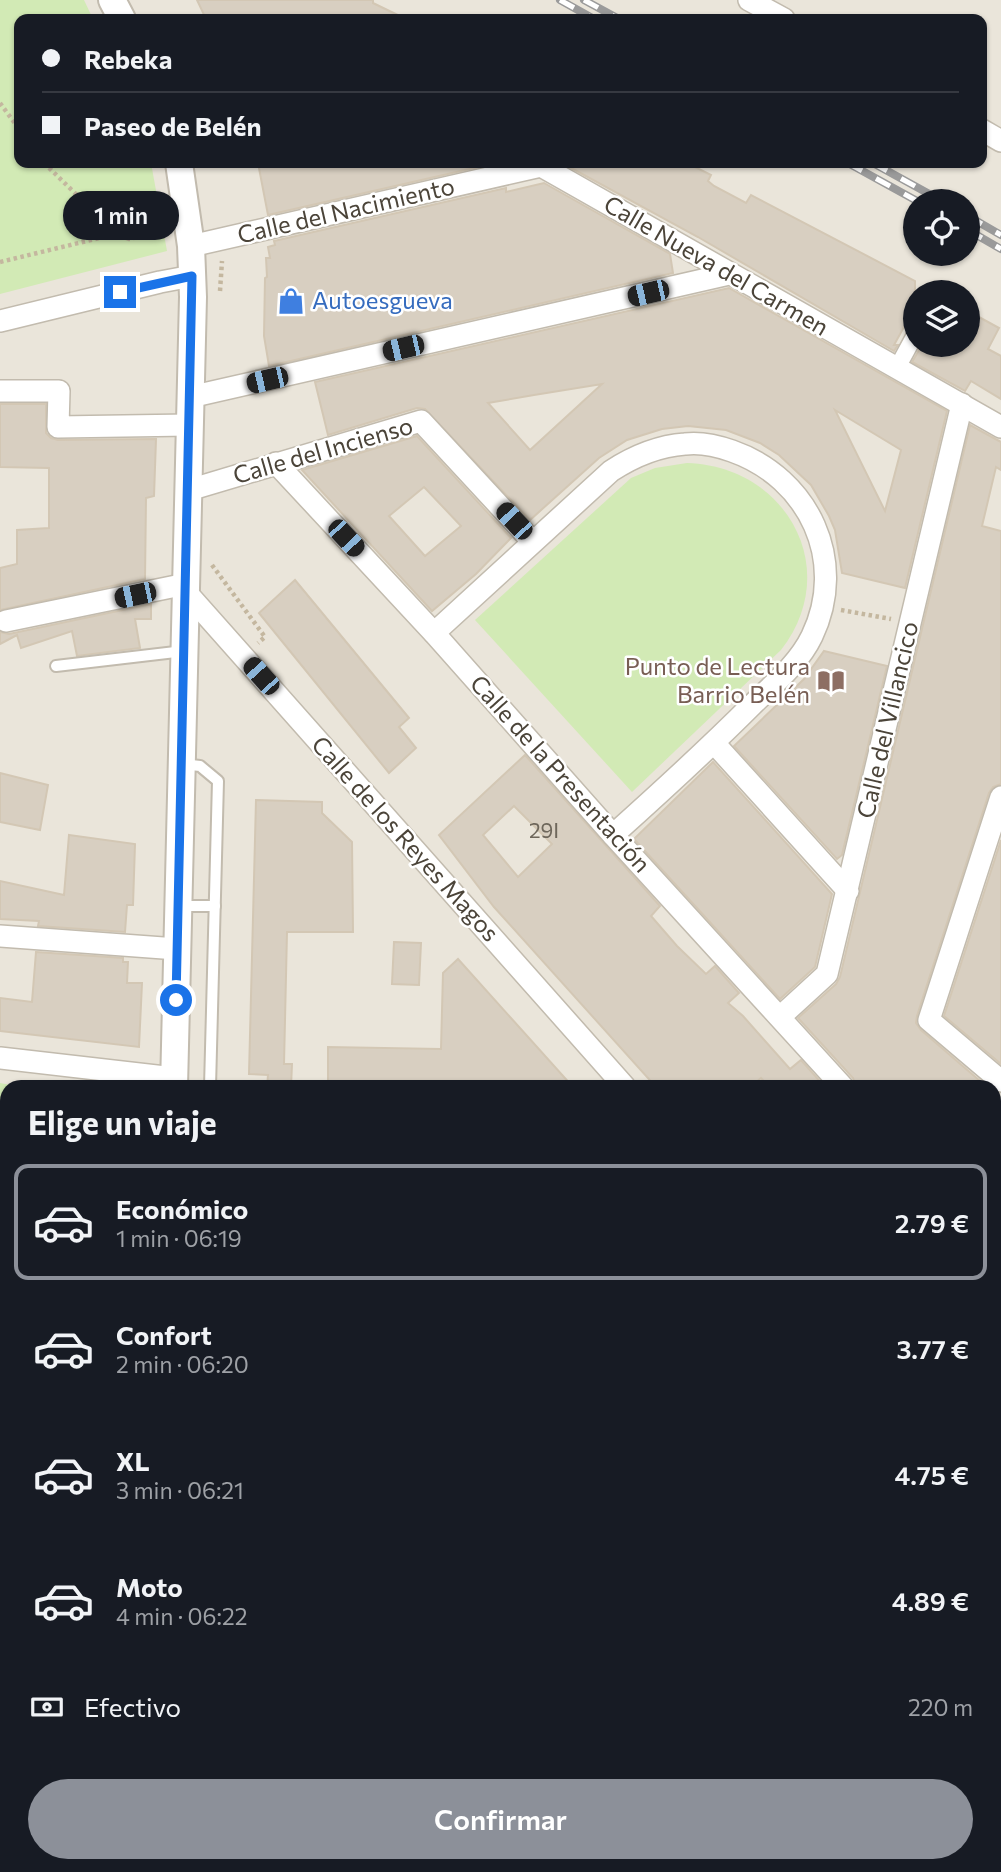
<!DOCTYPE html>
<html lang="es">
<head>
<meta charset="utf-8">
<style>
	:root { --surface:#171b24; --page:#20242c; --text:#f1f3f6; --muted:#9ea1a6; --line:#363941; --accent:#8c9099 }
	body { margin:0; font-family:Commissioner,sans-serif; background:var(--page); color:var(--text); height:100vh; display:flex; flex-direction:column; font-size:26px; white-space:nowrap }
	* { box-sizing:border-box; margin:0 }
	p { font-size:23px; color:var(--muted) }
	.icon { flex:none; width:38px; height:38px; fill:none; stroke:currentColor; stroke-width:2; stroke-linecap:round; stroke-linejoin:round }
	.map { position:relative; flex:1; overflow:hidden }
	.side { position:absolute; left:0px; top:1080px; width:1001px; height:793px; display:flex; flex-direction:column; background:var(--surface); border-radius:21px 21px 0 0; box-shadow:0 2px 5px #0004 }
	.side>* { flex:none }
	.banner { position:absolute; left:14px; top:14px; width:973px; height:154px; border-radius:14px; box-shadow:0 2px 5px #0004; display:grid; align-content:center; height:154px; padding:0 28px; background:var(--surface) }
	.fabs { position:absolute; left:903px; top:189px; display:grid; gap:14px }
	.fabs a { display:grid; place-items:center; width:77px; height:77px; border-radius:50%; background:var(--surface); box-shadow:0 2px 5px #0004; font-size:35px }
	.end { position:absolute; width:32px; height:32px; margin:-16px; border:9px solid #1a73e8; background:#fff; box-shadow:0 0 0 4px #fff }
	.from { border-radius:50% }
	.bubble { position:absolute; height:49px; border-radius:24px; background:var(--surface); box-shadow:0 2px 5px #0004; font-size:23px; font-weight:600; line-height:49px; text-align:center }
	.car { position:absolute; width:21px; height:42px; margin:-21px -10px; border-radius:9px; box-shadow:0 0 5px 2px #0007; background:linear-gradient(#222 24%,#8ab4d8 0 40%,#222 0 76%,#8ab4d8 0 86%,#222 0) }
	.banner b { display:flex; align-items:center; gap:24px; height:66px; font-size:26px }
	.banner b+b { border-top:2px solid var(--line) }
	.banner i { width:18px; height:18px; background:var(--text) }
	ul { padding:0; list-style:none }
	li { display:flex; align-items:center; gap:21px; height:116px; margin:0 14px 10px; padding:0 14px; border:4px solid transparent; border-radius:14px }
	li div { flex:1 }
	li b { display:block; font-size:26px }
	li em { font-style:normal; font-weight:600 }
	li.current { border-color:var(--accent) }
	li>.icon { width:63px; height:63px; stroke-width:1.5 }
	h2 { padding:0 28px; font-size:32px; line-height:84px }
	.pay { display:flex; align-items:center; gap:18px; height:77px; padding:0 28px; font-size:26px }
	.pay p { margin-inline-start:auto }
	.cta { display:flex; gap:14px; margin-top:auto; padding:14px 28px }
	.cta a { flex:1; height:80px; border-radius:42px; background:var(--accent); color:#fff; font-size:28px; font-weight:600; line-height:80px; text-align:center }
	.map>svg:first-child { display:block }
	.residential { fill:#eae5da; fill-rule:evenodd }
	.green { fill:#d2eab5 }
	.parking { fill:#e5e3e0 }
	.building { fill:#d8cfc1; stroke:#d3c7b4; stroke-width:2; fill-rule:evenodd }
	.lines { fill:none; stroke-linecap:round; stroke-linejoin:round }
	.service-casing { stroke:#c2bbae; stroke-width:14 }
	.pedestrian-casing { stroke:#c2bbae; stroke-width:19 }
	.minor-casing { stroke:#c2bbae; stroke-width:24 }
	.tertiary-casing { stroke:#c2bbae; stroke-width:30 }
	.path { stroke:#c4b79f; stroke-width:4.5; stroke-dasharray:3.5 3.5; stroke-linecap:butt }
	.service { stroke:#fff; stroke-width:10 }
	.pedestrian { stroke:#fff; stroke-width:16 }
	.minor { stroke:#fff; stroke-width:21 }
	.tertiary { stroke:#fff; stroke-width:26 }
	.rail-casing { stroke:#9a9a9a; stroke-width:8 }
	.rail { stroke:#fff; stroke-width:5; stroke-dasharray:16; stroke-linecap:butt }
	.route { stroke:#1a73e8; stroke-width:9 }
	.labels { text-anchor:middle; stroke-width:5; stroke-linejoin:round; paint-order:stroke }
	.number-label { font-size:21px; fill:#6e675b }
	.street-label { font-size:24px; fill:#4b4439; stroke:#fff }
	.shop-label { font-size:24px; fill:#366cbe; stroke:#fff; text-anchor:start }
	.education-label { font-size:24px; fill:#785e54; stroke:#fff; text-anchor:end }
</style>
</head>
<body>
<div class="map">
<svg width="1001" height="1872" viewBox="0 0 1001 1872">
	<rect width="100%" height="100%" fill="#f6f3ec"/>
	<path class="residential" d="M0 0H1001V1872H0ZM19 19H982V163H19ZM915 201H968V254H915ZM915 292H968V345H915ZM7 1087H994V1866H7Z"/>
	<g class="green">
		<polygon points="0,0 84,0 93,19 19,19 19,163 151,163 167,251 0,294"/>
		<path d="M687 463C786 466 844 569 781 650L632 792 475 620 631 478 655 468Z"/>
		<polygon points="0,1083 21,1087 7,1087 7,1866 21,1866 20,1872 0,1872"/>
		<polygon points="190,1866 748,1866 734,1872 190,1872"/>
	</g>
	<polygon class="parking" points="1001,1386 1001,1468 994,1471 994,1387"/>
	<g class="building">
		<polygon points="197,0 373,0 373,3 406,19 206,19"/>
		<polygon points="258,163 496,163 268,215"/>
		<polygon points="562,163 687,163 711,175 708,181 714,186 746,203 751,195 915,281 915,307 894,345 898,345 894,351 698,237"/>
		<polygon points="544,183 670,254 673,273 269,366 264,336 265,278 267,277 266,258 270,258 268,247 275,245 274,241 506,188 506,192"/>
		<path d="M729 288 947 411 905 588 842 573 835 530 829 516 811 485 779 455 760 443 726 430 688 426 662 429 627 440 599 458 530 520 425 409 417 408 328 435 315 382ZM602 384 530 450 488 403 534 395ZM835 410 901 450 885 511Z"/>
		<polygon points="968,311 999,328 988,349 1001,356 1001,399 971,381 965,391 912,362 922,345 968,345"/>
		<polygon points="0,404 46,404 46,433 51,438 58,440 156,439 154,496 146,498 145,579 0,610 0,568 17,564 17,530 49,528 49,468 0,467"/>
		<polygon points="970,425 1001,442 1001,470 996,467 982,526 1001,531 1001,784 993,787 989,793 917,1016 916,1023 921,1030 987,1087 856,1087 853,1078 798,1018 836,984 840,977"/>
		<path d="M417 436 511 538 476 574 432 611 302 470ZM424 487 461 526 425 556 389 516Z"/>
		<polygon points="295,580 409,718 399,727 416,748 389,773 259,613"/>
		<polygon points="151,604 151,619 135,619 140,648 77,656 72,631 21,648 17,635 0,644 0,632 9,634"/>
		<polygon points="824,651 887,666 842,855 837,859 734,746 804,679"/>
		<path d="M525 755 660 906 651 916 677 946 706 974 715 966 739 993 728 1003 743 1016 790 1069 801 1060 825 1087H769L761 1078 751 1087H656L494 907 439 835ZM514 806 552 844 518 877 483 835Z"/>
		<polygon points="713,762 832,894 815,967 780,999 634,839"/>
		<polygon points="0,773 48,785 40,830 0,822"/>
		<polygon points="256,800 322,802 322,813 352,842 353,932 287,932 284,1064 292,1064 291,1087 267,1087 268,1075 249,1074"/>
		<polygon points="69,835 135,844 133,905 127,905 125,932 38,926 39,921 0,919 0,881 64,895"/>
		<polygon points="1001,840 1001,1064 944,1016"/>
		<polygon points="394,942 421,943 419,985 392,984"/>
		<polygon points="36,952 123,958 123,962 128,962 127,983 142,983 139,1047 0,1031 0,998 32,1002"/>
		<polygon points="458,959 573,1087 439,1087 328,1083 328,1047 441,1049 443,973"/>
	</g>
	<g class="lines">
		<defs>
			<g id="service">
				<polyline points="56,666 184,651"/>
				<polyline points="182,764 200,766 218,781 210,1087"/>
				<polyline points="179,906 215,906"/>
				<polyline points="0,1688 7,1683"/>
			</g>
			<polyline id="pedestrian" points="897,368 915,335"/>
			<g id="minor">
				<polyline points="749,0 784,19"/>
				<polyline points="982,130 1001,141"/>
				<polyline points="536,163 1001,427"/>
				<polyline points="191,246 541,166"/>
				<polyline points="0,321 160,282 192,276"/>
				<polyline points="0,391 59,391 58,427 189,425"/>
				<polyline points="190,397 729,274"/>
				<polyline points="276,463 434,633 613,835 843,1087"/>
				<polyline points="189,490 421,421 532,541"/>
				<polyline points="186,592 625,1087"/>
				<polyline points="6,621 186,584"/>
				<path d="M434 633 611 471C634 456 657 446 685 444 701 442 718 446 732 451 809 478 848 561 812 636 799 663 775 683 753 704 708 749 661 792 613 835"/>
				<polyline points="714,743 848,891"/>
				<polyline points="1001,797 929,1020 1001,1081"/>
				<polyline points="0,936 177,949"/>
				<polyline points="780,1017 827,974 962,404"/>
				<polyline points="0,1058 174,1078"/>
				<polyline points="994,1120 1001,1112"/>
				<polyline points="994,1350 1001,1349"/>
				<polyline points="994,1784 1001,1781"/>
				<polyline points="805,1872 818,1866"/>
			</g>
			<g id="tertiary">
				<polyline points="112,0 122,19"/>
				<polyline points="174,1087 193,297 191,246 179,163"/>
				<polyline points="155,1872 155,1866"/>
			</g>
		</defs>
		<use href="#service" class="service-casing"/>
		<use href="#pedestrian" class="pedestrian-casing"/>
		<use href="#minor" class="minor-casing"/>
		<use href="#tertiary" class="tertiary-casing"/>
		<g class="path">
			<polyline points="0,103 19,129"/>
			<polyline points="44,163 117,234 129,239 166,231"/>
			<polyline points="0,262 116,234"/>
			<polyline points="220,291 222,261"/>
			<polyline points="212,565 265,637 258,643"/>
			<polyline points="841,610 891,619"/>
			<polyline points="994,1723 1001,1720"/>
			<polyline points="221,1866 223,1872"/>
			<polyline points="339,1866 340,1872"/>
			<polyline points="590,1866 592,1872"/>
			<polyline points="449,1872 449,1866"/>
			<polyline points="518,1872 533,1866"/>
		</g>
		<use href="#service" class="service"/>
		<use href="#pedestrian" class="pedestrian"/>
		<use href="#minor" class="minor"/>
		<use href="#tertiary" class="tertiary"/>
		<defs>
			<g id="rail">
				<polyline points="560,0 594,19"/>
				<polyline points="584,0 619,19"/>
				<polyline points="848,163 917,201"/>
				<polyline points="873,163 942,201"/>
				<polyline points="968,216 1001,235"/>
				<polyline points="968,230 1001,249"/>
			</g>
		</defs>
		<use href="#rail" class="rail-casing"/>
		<use href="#rail" class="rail"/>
	</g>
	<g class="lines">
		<polyline class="route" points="120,292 192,276 176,1000"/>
	</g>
	<defs>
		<symbol id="shop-bare" viewBox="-9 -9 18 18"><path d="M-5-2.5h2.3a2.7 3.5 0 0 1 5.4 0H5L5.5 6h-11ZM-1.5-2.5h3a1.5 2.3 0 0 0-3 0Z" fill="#3f7fe0" stroke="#fff" stroke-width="2.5" paint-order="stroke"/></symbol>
		<symbol id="library-bare" viewBox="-9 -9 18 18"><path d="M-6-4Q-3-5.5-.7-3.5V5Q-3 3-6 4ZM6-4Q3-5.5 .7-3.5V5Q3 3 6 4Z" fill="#8d6e63" stroke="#fff" stroke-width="2.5" paint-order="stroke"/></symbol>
	</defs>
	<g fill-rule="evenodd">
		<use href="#shop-bare" x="272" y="282" width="38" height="38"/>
		<use href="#library-bare" x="812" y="662" width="38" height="38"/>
	</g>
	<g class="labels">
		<g class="number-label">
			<text x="544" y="838">29I</text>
		</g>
		<g class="street-label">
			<text transform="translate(346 211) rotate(-13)" y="8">Calle del Nacimiento</text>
			<text transform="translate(716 266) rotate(30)" y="8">Calle Nueva del Carmen</text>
			<text transform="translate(323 451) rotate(-16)" y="8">Calle del Incienso</text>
			<text transform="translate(888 720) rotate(-77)" y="8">Calle del Villancico</text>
			<text transform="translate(560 774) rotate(48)" y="8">Calle de la Presentación</text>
			<text transform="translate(405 839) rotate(48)" y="8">Calle de los Reyes Magos</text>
		</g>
		<g class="shop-label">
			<text x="312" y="309">Autoesgueva</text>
		</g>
		<g class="education-label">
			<text x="810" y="675">Punto de Lectura<tspan x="810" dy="28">Barrio Belén</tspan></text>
		</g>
	</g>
</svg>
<div class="fabs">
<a><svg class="icon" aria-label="locate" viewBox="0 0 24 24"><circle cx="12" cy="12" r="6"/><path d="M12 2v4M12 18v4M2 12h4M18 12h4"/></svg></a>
<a><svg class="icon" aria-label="layers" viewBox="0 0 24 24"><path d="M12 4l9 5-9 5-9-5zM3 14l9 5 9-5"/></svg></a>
</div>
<i class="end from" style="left:176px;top:1000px"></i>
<i class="end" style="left:120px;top:292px"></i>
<div class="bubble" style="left:63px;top:191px;width:116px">1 min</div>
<i class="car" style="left:648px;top:293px;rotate:257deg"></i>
<i class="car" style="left:403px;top:348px;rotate:257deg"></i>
<i class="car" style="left:267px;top:380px;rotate:257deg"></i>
<i class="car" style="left:514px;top:521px;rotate:317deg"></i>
<i class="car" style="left:346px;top:538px;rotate:137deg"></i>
<i class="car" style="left:135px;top:595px;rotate:258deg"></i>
<i class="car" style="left:261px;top:676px;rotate:318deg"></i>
<div class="banner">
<b><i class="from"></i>Rebeka</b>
<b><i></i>Paseo de Belén</b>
</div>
<section class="side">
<h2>Elige un viaje</h2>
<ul>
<li class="current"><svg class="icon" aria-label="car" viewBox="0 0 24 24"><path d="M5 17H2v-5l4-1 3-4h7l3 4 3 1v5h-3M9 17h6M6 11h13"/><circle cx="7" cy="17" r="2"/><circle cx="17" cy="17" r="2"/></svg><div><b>Económico</b><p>1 min · 06:19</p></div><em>2.79 €</em></li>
<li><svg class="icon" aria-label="car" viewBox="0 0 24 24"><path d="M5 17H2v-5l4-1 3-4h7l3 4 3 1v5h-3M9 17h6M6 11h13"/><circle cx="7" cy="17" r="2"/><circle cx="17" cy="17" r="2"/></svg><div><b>Confort</b><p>2 min · 06:20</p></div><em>3.77 €</em></li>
<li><svg class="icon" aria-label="car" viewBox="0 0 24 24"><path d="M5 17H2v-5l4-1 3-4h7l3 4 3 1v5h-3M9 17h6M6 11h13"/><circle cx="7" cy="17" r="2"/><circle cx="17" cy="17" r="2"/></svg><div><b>XL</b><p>3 min · 06:21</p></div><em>4.75 €</em></li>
<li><svg class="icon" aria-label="car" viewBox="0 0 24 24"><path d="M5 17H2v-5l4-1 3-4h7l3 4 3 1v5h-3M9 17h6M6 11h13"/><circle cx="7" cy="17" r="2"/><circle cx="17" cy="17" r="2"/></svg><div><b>Moto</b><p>4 min · 06:22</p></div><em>4.89 €</em></li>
</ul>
<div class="pay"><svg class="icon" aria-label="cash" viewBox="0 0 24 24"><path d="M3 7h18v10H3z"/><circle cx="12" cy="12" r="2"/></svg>Efectivo<p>220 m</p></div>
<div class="cta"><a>Confirmar</a></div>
</section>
</div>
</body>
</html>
